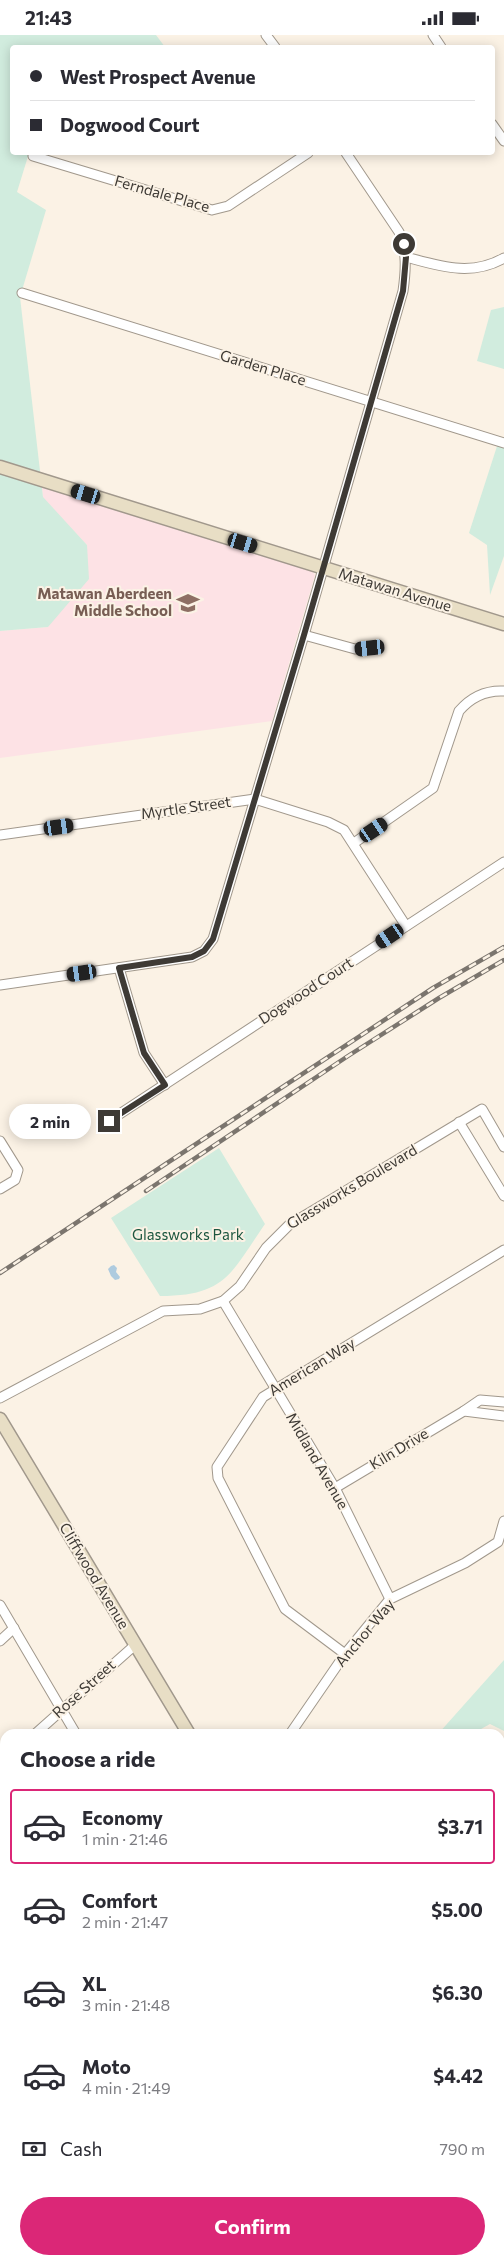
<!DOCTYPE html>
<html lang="en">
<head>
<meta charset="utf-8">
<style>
	:root { --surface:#fff; --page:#f7f7f7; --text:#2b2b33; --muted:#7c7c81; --line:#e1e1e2; --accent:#db2777 }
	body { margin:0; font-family:Commissioner,sans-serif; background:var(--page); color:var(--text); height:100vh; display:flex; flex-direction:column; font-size:19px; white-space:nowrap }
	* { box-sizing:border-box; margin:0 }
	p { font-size:16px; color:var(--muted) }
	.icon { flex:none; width:28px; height:28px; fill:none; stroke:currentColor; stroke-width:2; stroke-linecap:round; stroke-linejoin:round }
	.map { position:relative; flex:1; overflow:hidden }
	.drawer { position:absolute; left:0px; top:1694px; width:505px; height:536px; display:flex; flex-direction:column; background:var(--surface); border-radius:15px 15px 0 0; box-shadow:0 2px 12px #0003 }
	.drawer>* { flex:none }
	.banner { position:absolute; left:10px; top:10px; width:485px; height:110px; border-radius:5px; box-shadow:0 2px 12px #0003; display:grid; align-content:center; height:110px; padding:0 20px; background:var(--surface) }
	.end { position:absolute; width:22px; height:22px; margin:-11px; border:6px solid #3e3a35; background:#fff; box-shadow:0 0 0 2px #fff }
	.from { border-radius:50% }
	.bubble { position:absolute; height:35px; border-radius:18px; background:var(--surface); box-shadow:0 2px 12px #0003; font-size:16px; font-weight:700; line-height:35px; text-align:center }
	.car { position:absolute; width:15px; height:30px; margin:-15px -8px; border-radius:6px; box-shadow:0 0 4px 1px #0007; background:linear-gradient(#222 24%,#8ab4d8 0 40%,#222 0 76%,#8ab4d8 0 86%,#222 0) }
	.banner b { display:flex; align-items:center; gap:18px; height:48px; font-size:19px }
	.banner b+b { border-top:1px solid var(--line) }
	.banner i { width:12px; height:12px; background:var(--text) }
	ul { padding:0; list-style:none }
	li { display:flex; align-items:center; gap:15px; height:75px; margin:0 10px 8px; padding:0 10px; border:2px solid transparent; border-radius:5px }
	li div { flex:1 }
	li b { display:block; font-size:19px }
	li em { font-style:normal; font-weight:700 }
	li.active { border-color:var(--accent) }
	li>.icon { width:45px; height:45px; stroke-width:1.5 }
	h2 { padding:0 20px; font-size:22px; line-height:60px }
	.pay { display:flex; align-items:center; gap:12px; height:55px; padding:0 20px; font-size:19px }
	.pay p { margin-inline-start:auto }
	.action { display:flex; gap:10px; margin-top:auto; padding:10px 20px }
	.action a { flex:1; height:58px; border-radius:30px; background:var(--accent); color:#fff; font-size:20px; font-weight:700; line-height:58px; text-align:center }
	.status { display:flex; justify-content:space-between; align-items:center; height:35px; padding:0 25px; background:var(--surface); direction:ltr }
	.status svg { height:14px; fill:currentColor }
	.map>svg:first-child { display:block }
	.education { fill:#fde2e5 }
	.green { fill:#d1ecde }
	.water { fill:#aecbdf }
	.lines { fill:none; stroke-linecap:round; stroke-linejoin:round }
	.street-casing { stroke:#a1988c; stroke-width:11 }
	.secondary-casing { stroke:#a1988c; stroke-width:15 }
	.highway-casing { stroke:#89733c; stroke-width:19 }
	.street { stroke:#fff; stroke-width:9 }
	.secondary { stroke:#e8dec5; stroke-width:12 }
	.highway { stroke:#b1923f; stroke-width:16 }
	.rail-casing { stroke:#7b756e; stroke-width:4.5 }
	.rail { stroke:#fbf2e5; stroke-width:2.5; stroke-dasharray:8; stroke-linecap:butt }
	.route { stroke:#3e3a35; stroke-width:6 }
	.labels { text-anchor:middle; stroke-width:4; stroke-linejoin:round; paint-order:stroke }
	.street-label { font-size:15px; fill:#3e3a35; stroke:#fbf2e5 }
	.education-label { font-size:15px; font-weight:bold; fill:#785e54; stroke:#fbf2e5; text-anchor:end }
	.park-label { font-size:15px; fill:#1c563f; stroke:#fbf2e5 }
</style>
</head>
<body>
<div class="status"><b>21:43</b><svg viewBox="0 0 49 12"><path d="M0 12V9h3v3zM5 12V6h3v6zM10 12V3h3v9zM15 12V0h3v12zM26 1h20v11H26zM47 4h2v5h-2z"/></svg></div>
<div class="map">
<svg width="504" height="2229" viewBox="0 0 504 2229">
	<rect width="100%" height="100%" fill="#fbf2e5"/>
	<polygon class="education" points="42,452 312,536 315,540 272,686 0,723 0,596 48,592 87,510 43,463"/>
	<g class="green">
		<polygon points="0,0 156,0 165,12 12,12 12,118 29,118 17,157 46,175 20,262 43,462 87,510 89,544 48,592 0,596"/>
		<polygon points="504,272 504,334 477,326 491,275"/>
		<polygon points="499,405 504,406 504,521 490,560 487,510 469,498"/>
		<path d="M219 1113 265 1189C231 1238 226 1261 160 1261L111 1183Z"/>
		<polygon points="504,1625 504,1696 490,1689 472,1699 438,1699"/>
		<polygon points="0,1783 5,1787 5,1827 0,1822"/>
		<polygon points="504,1828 504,1975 500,1986 500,1835"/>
		<polygon points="504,2125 504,2176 500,2184 500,2133"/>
		<polygon points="331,2225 378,2225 376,2229 328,2229"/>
	</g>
	<polygon class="water" points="111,1231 114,1230 117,1233 116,1237 120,1242 119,1244 115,1245 111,1241 108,1234"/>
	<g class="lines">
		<defs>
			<g id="street">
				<polyline points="266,0 275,12"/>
				<polyline points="433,0 441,12"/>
				<polyline points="492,89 504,106"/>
				<polyline points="33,121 212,175 228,171 308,118"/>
				<path d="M406 222C440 231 471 242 504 223"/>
				<polyline points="22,258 504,408"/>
				<polyline points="304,600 355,614 370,613"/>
				<polyline points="0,800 255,764 328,787 344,795 406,891"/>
				<path d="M354 808 433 753 459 676C471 662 485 655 504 656"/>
				<polyline points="119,933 144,1018 165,1050"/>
				<path d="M0 950 192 922 204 916 213 904 304 600 403 256C406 235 407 217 399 197L346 118"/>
				<polyline points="109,1086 504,827"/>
				<polyline points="459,1087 504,1161"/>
				<polyline points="0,1106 18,1135 15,1145 0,1154"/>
				<polyline points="223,1266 335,1453 390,1564"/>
				<polyline points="0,1363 163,1276 200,1274 223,1266 240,1251 266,1213 289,1190 482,1074 504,1112"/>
				<polyline points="464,1376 480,1365 504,1367"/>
				<polyline points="335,1453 464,1376 504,1381"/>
				<polyline points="0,1570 76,1699"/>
				<polyline points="0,1606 14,1593"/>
				<polyline points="345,1619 285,1574 218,1443 217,1432 263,1362 504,1215"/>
				<polyline points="35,1699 135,1610"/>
				<polyline points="290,1699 345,1619 390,1564 465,1528 498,1507 504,1486"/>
				<polyline points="0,1732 5,1728"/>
				<polyline points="0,1792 5,1797"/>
				<polyline points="0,1885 5,1891"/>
				<polyline points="0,2040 5,2033"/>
				<polyline points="0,2168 5,2171"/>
				<polyline points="56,2229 59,2225"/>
			</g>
			<g id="secondary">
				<polyline points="0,432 504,589"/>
				<polyline points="0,1384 189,1699"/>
				<polyline points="0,2023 5,2028"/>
				<polyline points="469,2225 471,2229"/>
			</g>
			<g id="highway">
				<polyline points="500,2038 504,2028"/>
				<polyline points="500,2093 504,2085"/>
				<polyline points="401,2229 403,2225"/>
				<polyline points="426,2229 428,2225"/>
				<polyline points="498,2229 504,2219"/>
			</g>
		</defs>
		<use href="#street" class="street-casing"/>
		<use href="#secondary" class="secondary-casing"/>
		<use href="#highway" class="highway-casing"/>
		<use href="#street" class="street"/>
		<use href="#secondary" class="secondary"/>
		<use href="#highway" class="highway"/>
		<defs>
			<g id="rail">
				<polyline points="146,1156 348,1021 439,963 504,925"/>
				<polyline points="0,1238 433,953 504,912"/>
			</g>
		</defs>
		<use href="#rail" class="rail-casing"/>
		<use href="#rail" class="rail"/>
	</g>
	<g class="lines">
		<polyline class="route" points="109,1086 165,1050 144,1018 119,933 192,922 204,916 213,904 304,600 403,256 406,222 404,209"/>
	</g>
	<defs>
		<symbol id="school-bare" viewBox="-9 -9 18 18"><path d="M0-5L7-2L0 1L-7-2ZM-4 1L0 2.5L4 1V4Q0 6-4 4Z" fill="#8d6e63" stroke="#fbf2e5" stroke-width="2.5" paint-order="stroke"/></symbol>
	</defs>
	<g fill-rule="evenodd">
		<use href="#school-bare" x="172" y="552" width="32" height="32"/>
	</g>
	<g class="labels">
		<g class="street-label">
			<text transform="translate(162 159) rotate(16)" y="5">Ferndale Place</text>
			<text transform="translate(263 333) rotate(17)" y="5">Garden Place</text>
			<text transform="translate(395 555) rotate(17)" y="5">Matawan Avenue</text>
			<text transform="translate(186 773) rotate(-8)" y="5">Myrtle Street</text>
			<text transform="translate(306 956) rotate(-33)" y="5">Dogwood Court</text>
			<text transform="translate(352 1152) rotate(-31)" y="5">Glassworks Boulevard</text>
			<text transform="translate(312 1332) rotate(-31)" y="5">American Way</text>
			<text transform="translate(399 1414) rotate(-31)" y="5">Kiln Drive</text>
			<text transform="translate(317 1426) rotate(60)" y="5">Midland Avenue</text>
			<text transform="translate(94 1541) rotate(59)" y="5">Cliffwood Avenue</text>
			<text transform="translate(365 1598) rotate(-50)" y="5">Anchor Way</text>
			<text transform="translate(84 1654) rotate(-42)" y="5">Rose Street</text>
		</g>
		<g class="education-label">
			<text x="172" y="564">Matawan Aberdeen<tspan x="172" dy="17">Middle School</tspan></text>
		</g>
		<g class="park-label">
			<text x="188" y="1205">Glassworks Park</text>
		</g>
	</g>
</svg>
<i class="end from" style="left:404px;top:209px"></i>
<i class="end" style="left:109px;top:1086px"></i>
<div class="bubble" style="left:9px;top:1069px;width:82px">2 min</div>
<i class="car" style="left:86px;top:459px;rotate:287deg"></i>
<i class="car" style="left:243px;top:508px;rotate:107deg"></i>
<i class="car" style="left:370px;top:613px;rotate:264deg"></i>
<i class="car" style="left:59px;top:792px;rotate:82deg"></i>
<i class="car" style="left:374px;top:795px;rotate:56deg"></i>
<i class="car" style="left:390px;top:901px;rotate:236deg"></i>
<i class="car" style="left:82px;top:938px;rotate:262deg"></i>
<div class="banner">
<b><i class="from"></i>West Prospect Avenue</b>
<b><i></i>Dogwood Court</b>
</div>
<section class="drawer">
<h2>Choose a ride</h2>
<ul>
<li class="active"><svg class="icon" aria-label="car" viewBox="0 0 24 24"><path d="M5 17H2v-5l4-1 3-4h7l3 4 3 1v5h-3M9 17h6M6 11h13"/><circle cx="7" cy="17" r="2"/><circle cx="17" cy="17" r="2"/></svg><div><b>Economy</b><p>1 min · 21:46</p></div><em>$3.71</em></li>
<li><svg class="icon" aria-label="car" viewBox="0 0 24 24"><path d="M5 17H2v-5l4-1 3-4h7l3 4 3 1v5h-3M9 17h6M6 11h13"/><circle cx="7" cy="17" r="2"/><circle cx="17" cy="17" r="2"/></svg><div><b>Comfort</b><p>2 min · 21:47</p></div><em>$5.00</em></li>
<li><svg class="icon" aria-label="car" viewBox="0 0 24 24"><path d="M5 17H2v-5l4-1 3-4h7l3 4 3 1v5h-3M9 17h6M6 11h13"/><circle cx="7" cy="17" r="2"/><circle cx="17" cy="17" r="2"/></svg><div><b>XL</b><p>3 min · 21:48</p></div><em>$6.30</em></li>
<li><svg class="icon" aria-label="car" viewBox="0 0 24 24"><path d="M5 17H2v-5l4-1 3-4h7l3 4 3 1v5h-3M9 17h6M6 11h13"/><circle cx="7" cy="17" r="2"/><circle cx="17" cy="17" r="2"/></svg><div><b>Moto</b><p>4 min · 21:49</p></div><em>$4.42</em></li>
</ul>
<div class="pay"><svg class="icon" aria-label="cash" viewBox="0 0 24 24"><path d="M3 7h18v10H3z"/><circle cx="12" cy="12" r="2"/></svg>Cash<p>790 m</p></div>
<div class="action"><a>Confirm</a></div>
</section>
</div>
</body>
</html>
